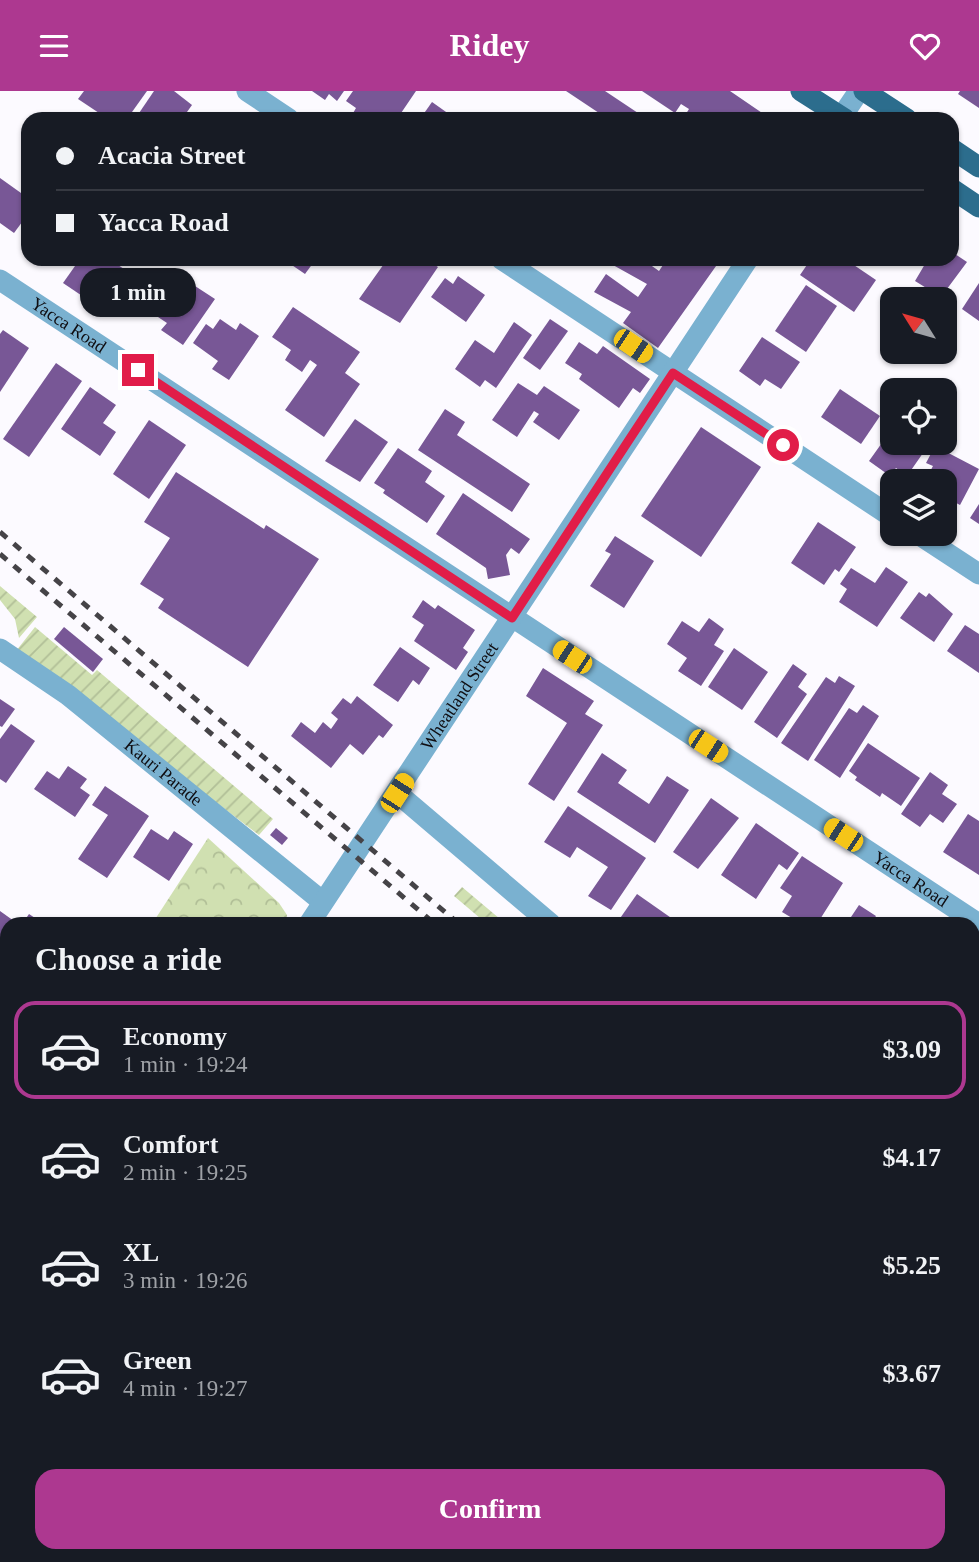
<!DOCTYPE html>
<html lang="en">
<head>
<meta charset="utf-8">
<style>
	:root { --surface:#171b24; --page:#20242c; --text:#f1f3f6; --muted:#9ea1a6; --line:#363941; --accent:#ad3890 }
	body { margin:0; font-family:Georgia,serif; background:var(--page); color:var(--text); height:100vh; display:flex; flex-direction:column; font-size:26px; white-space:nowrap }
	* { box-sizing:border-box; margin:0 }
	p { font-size:23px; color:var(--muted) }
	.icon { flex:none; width:38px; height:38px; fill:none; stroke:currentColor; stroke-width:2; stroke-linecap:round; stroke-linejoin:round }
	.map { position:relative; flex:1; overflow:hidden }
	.details { position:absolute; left:0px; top:826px; width:980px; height:646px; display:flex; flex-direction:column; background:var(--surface); border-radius:21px 21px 0 0; box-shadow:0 2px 5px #0004 }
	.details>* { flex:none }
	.top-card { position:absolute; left:21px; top:21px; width:938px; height:154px; border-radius:21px; box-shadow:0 2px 5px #0004; display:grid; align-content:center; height:154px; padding:0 35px; background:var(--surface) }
	.needle { width:46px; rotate:307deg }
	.buttons { position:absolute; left:880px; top:196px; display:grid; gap:14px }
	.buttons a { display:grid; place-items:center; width:77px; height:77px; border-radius:14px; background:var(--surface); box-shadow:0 2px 5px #0004; font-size:35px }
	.end { position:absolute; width:32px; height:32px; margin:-16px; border:9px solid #e11d48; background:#fff; box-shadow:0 0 0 4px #fff }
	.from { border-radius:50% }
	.bubble { position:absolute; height:49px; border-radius:21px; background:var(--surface); box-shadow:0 2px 5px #0004; font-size:23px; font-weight:800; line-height:49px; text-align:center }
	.car { position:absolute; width:21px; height:42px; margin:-21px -10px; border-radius:9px; box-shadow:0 0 5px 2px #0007; background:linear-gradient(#f5c518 24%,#345 0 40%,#f5c518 0 76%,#345 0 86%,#f5c518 0) }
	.top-card b { display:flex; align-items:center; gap:24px; height:66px; font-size:26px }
	.top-card b+b { border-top:2px solid var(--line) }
	.top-card i { width:18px; height:18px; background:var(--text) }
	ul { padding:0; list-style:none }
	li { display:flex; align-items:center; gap:21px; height:98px; margin:0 14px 10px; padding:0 21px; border:4px solid transparent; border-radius:21px }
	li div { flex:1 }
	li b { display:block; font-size:26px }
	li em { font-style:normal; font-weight:800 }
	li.current { border-color:var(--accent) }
	li>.icon { width:63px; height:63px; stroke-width:1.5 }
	h2 { padding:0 35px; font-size:32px; line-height:84px }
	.action { display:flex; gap:14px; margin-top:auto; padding:14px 35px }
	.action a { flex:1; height:80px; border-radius:21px; background:var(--accent); color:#fff; font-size:28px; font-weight:800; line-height:80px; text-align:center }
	header { display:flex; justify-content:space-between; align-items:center; height:91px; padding:0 35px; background:var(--accent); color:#fff; font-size:32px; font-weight:800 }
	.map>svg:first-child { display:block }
	.park { fill:url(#park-crowns) }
	.garden { fill:url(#garden-furrows) }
	.building { fill:#785796 }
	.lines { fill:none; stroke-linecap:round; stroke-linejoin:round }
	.street { stroke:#7ab1d0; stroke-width:21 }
	.primary { stroke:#2c6d8d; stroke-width:21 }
	.rail { stroke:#454347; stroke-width:5; stroke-dasharray:9 9; stroke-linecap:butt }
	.route { stroke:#e11d48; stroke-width:9 }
	.labels { text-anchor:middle; stroke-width:7; stroke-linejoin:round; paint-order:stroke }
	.street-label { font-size:18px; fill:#0f0d11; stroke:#fff }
</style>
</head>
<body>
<header><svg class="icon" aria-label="menu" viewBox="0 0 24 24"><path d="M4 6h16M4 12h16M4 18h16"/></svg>Ridey<svg class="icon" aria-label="heart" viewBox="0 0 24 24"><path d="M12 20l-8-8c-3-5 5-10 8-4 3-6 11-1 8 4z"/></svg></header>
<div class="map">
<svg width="979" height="1471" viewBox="0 0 979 1471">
	<defs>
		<pattern id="park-crowns" width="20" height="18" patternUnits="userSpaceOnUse" patternTransform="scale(1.75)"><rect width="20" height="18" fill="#d0e0b1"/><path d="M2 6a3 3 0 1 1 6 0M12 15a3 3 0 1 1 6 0" fill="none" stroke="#b1bf97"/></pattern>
		<pattern id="garden-furrows" width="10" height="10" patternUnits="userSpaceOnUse" patternTransform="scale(1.75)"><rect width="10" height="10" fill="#d0e0b1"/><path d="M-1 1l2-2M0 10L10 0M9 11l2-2" fill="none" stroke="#b1bf97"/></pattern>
	</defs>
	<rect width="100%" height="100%" fill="#fcfaff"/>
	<polygon class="park" points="208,747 279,812 287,824 286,833 152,833"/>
	<g class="garden">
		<polygon points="0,495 37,526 19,547 15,528 0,509"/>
		<polygon points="35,536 92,584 97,579 273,728 259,744 16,560"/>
		<polygon points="462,796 506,833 507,833 487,833 454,805"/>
	</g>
	<g class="building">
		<polygon points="84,0 147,0 127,28 108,28 78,8"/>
		<polygon points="154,0 174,0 192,14 182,28 135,28"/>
		<polygon points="312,0 344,0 337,10 329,3 325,9"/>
		<polygon points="353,0 416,0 397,28 359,28 352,24 356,17 346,10"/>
		<polygon points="566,0 605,0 647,28 608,28"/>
		<polygon points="642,0 730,0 771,28 686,28 684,26 689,18 681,13 675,22"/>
		<polygon points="960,0 979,0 979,17 958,3"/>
		<polygon points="432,11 456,28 420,28"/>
		<polygon points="0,87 28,107 28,123 14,142 0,132"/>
		<polygon points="952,161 967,171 941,206 915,190 928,168 952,168"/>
		<polygon points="80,168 109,168 130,182 103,219 63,192"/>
		<polygon points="283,168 316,168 305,183"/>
		<polygon points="384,168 426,168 438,176 400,232 359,208 386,170"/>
		<polygon points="617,168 642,168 659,180 667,168 721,168 658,257 623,232 631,221 594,201 606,183 638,206 647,193 613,174"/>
		<polygon points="811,168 845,168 876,189 854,221 800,184"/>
		<polygon points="458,185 485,204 466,231 431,206 445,187 453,193"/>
		<polygon points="160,191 185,208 195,195 215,208 183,254 161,239 167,232 152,222 156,216 147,209"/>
		<polygon points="979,192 979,230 962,218"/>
		<polygon points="806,194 837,215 806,261 775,240"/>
		<polygon points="293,216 360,261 345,282 360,293 324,346 285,319 317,274 310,269 302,281 285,269 291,259 272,246"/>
		<polygon points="220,228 236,239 240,232 259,245 229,289 212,278 218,270 193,252 206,233 213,238"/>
		<polygon points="550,228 568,240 540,279 523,267"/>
		<polygon points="514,231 532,244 496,297 485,289 480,296 455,278 475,249 494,262"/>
		<polygon points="3,239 29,257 0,301 0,243"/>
		<polygon points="762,246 800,271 781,298 765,288 760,295 739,280"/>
		<polygon points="579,251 597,263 603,255 650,288 640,302 633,297 619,317 579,288 582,283 565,272"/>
		<polygon points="56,272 82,290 29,366 3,348"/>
		<polygon points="518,292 537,304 544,295 580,319 559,349 533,331 539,323 534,320 517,346 492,329"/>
		<polygon points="90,296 116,314 103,332 116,341 100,365 61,338"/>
		<polygon points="840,298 880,325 861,353 821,326"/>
		<polygon points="445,318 465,331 457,344 530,393 512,421 418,359"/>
		<polygon points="355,328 388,351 360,391 325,370"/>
		<polygon points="149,329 186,354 149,408 113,383"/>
		<polygon points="701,336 761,376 701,466 641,425"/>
		<polygon points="892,343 892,352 930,352 907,385 896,377 890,385 869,370 884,349 887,351"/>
		<polygon points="935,355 979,378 960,414 945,406 945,390 925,390 933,375 926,372"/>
		<polygon points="398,357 432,380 425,391 445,405 427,432 383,402 385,399 374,392"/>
		<polygon points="176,381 264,438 266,434 319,468 248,576 158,517 164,508 140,493 170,447 144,431"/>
		<polygon points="463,402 530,448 519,463 511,457 506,464 510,484 488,488 486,477 436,443"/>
		<polygon points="979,413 979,433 970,427"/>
		<polygon points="818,431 856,456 839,481 835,478 824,494 791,472"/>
		<polygon points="615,445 654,470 624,517 590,495 611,463 605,460"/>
		<polygon points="886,476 908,491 877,536 839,511 847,498 840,493 851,477 875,492"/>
		<polygon points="919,501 926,506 929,502 953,523 934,551 900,527"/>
		<polygon points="423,509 435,518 438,514 475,539 463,557 468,561 456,579 414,550 424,534 412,526"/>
		<polygon points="709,527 724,538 714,554 724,560 701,595 678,580 687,567 667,553 682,530 699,541"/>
		<polygon points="965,534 979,543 979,582 947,560"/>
		<polygon points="64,536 103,568 93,581 54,548"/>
		<polygon points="400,556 430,577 419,594 413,589 398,611 373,594"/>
		<polygon points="734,557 768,581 742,619 708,596"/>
		<polygon points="793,573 807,583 798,596 807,603 777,647 754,631"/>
		<polygon points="543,577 594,610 585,623 603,634 554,710 528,693 567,632 526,605"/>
		<polygon points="839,585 855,595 808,670 781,652 826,586 835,592"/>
		<polygon points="357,605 393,634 383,647 379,644 363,664 350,653 331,677 291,645 301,631 315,642 323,631 331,638 338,628 331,622 343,607 351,613"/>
		<polygon points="0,608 15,618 2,636 0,635"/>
		<polygon points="863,614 879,625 840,687 814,669 849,617 857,622"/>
		<polygon points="11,633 35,650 6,692 0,688 0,648"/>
		<polygon points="868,652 920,687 901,715 882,702 880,706 855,689 857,686 849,680"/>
		<polygon points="602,662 627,679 618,692 649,713 667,685 689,699 655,752 577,701"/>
		<polygon points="68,675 87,688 80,697 90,704 75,726 34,698 47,680 59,688"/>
		<polygon points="930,681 948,694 942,703 957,713 943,732 930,723 920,736 901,723"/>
		<polygon points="105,695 149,725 107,787 78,768 108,724 92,714"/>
		<polygon points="711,707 739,727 698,778 673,761"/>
		<polygon points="568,715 646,767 611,819 588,805 608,776 577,756 570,767 544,751"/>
		<polygon points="968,723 979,730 979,784 943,761"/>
		<polygon points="756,732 799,762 787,779 779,773 756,808 721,784"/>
		<polygon points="276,737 288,747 282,754 270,744"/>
		<polygon points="151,738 168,749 174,740 193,753 169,790 133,766"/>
		<polygon points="802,765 843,792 817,833 802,833 782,821 792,805 780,797"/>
		<polygon points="637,803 677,831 676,833 616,833"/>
		<polygon points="859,814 876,825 872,831 875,833 838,833 843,826 849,829"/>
		<polygon points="0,820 14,830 7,833 0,849"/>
		<polygon points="29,823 44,833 22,833"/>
		<polygon points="973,886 979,890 979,928 973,925"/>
		<polygon points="1,976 7,980 5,1040 0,1036"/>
		<polygon points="973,1016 979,1020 979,1063 973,1059"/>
		<polygon points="979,1072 979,1105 973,1114 973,1081"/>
		<polygon points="0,1111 7,1116 7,1154 0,1150"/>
		<polygon points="7,1177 7,1231 0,1226 0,1187"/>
		<polygon points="7,1424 7,1448 0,1443"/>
		<polygon points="977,1458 979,1471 968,1471 973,1465"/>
		<polygon points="87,1465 134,1465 130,1471 88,1471 85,1469"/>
		<polygon points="160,1465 197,1465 192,1471 156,1471"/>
		<polygon points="210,1465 219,1465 228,1471 206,1471"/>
		<polygon points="363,1465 410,1465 405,1471 371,1471"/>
		<polygon points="418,1465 472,1465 467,1471 414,1471"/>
		<polygon points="637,1465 670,1465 666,1471 646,1471"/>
		<polygon points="702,1465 748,1465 744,1471 711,1471"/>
	</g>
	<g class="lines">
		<g class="street">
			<polyline points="247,0 289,28"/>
			<polyline points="840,28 859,0"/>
			<polyline points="501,168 892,426"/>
			<path id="s1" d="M0 189 979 833"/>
			<polyline points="918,443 979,483"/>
			<path id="s2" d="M0 558 68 604 323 811"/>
			<polyline points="397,702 551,833"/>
			<path id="s3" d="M309 833 748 168"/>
			<polyline points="0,923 7,928"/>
			<polyline points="973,1199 979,1203"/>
			<polyline points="0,1305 7,1295"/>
			<polyline points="280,1465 289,1471"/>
			<polyline points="823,1465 833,1471"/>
		</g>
		<g class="primary">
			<polyline points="801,0 845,28"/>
			<polyline points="864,0 907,28"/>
			<polyline points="952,58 979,76"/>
			<polyline points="952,98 979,116"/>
		</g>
		<g class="rail">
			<polyline points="0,441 459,833"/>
			<polyline points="0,463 435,833"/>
			<polyline points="973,1273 979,1278"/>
			<polyline points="973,1295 979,1300"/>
		</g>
	</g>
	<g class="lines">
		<polyline class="route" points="138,279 512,527 673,282 783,354"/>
	</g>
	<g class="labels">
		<g class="street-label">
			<text dy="6" stroke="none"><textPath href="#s1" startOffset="82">Yacca Road</textPath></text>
			<text dy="6" stroke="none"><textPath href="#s3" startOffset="273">Wheatland Street</textPath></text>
			<text dy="6" stroke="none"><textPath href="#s2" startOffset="205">Kauri Parade</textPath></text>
			<text dy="6" stroke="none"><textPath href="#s1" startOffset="1090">Yacca Road</textPath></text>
		</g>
	</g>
</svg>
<div class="buttons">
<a><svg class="needle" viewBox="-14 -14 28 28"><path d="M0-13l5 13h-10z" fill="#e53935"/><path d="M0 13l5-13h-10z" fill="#9ea1a6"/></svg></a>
<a><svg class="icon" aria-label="locate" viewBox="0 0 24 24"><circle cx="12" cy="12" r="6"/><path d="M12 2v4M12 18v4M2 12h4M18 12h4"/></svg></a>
<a><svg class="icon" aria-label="layers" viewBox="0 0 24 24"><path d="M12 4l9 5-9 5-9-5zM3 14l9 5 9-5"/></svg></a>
</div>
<i class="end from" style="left:783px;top:354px"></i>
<i class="end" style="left:138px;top:279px"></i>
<div class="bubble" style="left:80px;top:177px;width:116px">1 min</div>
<i class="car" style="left:633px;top:255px;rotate:124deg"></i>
<i class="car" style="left:572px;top:566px;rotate:303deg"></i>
<i class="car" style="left:708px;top:655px;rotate:123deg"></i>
<i class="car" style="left:397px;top:702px;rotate:33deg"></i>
<i class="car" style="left:843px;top:744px;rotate:303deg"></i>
<div class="top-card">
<b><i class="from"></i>Acacia Street</b>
<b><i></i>Yacca Road</b>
</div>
<section class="details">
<h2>Choose a ride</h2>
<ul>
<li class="current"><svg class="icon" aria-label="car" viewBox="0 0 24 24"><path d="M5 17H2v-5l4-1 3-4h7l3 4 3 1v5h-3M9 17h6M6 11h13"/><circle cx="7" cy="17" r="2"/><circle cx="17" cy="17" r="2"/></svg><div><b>Economy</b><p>1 min · 19:24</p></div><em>$3.09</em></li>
<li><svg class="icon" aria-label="car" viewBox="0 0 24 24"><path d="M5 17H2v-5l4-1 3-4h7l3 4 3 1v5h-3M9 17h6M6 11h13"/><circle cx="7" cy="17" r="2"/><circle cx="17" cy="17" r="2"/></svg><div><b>Comfort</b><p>2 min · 19:25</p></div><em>$4.17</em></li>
<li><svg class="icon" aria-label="car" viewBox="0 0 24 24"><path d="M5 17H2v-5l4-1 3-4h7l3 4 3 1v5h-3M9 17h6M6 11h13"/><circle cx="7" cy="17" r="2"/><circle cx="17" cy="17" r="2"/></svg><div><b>XL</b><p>3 min · 19:26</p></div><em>$5.25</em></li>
<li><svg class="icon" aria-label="car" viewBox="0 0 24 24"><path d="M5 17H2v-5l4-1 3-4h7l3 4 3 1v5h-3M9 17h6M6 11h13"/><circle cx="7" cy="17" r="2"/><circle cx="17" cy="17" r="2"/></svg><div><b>Green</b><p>4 min · 19:27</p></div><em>$3.67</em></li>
</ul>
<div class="action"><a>Confirm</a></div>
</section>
</div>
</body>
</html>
